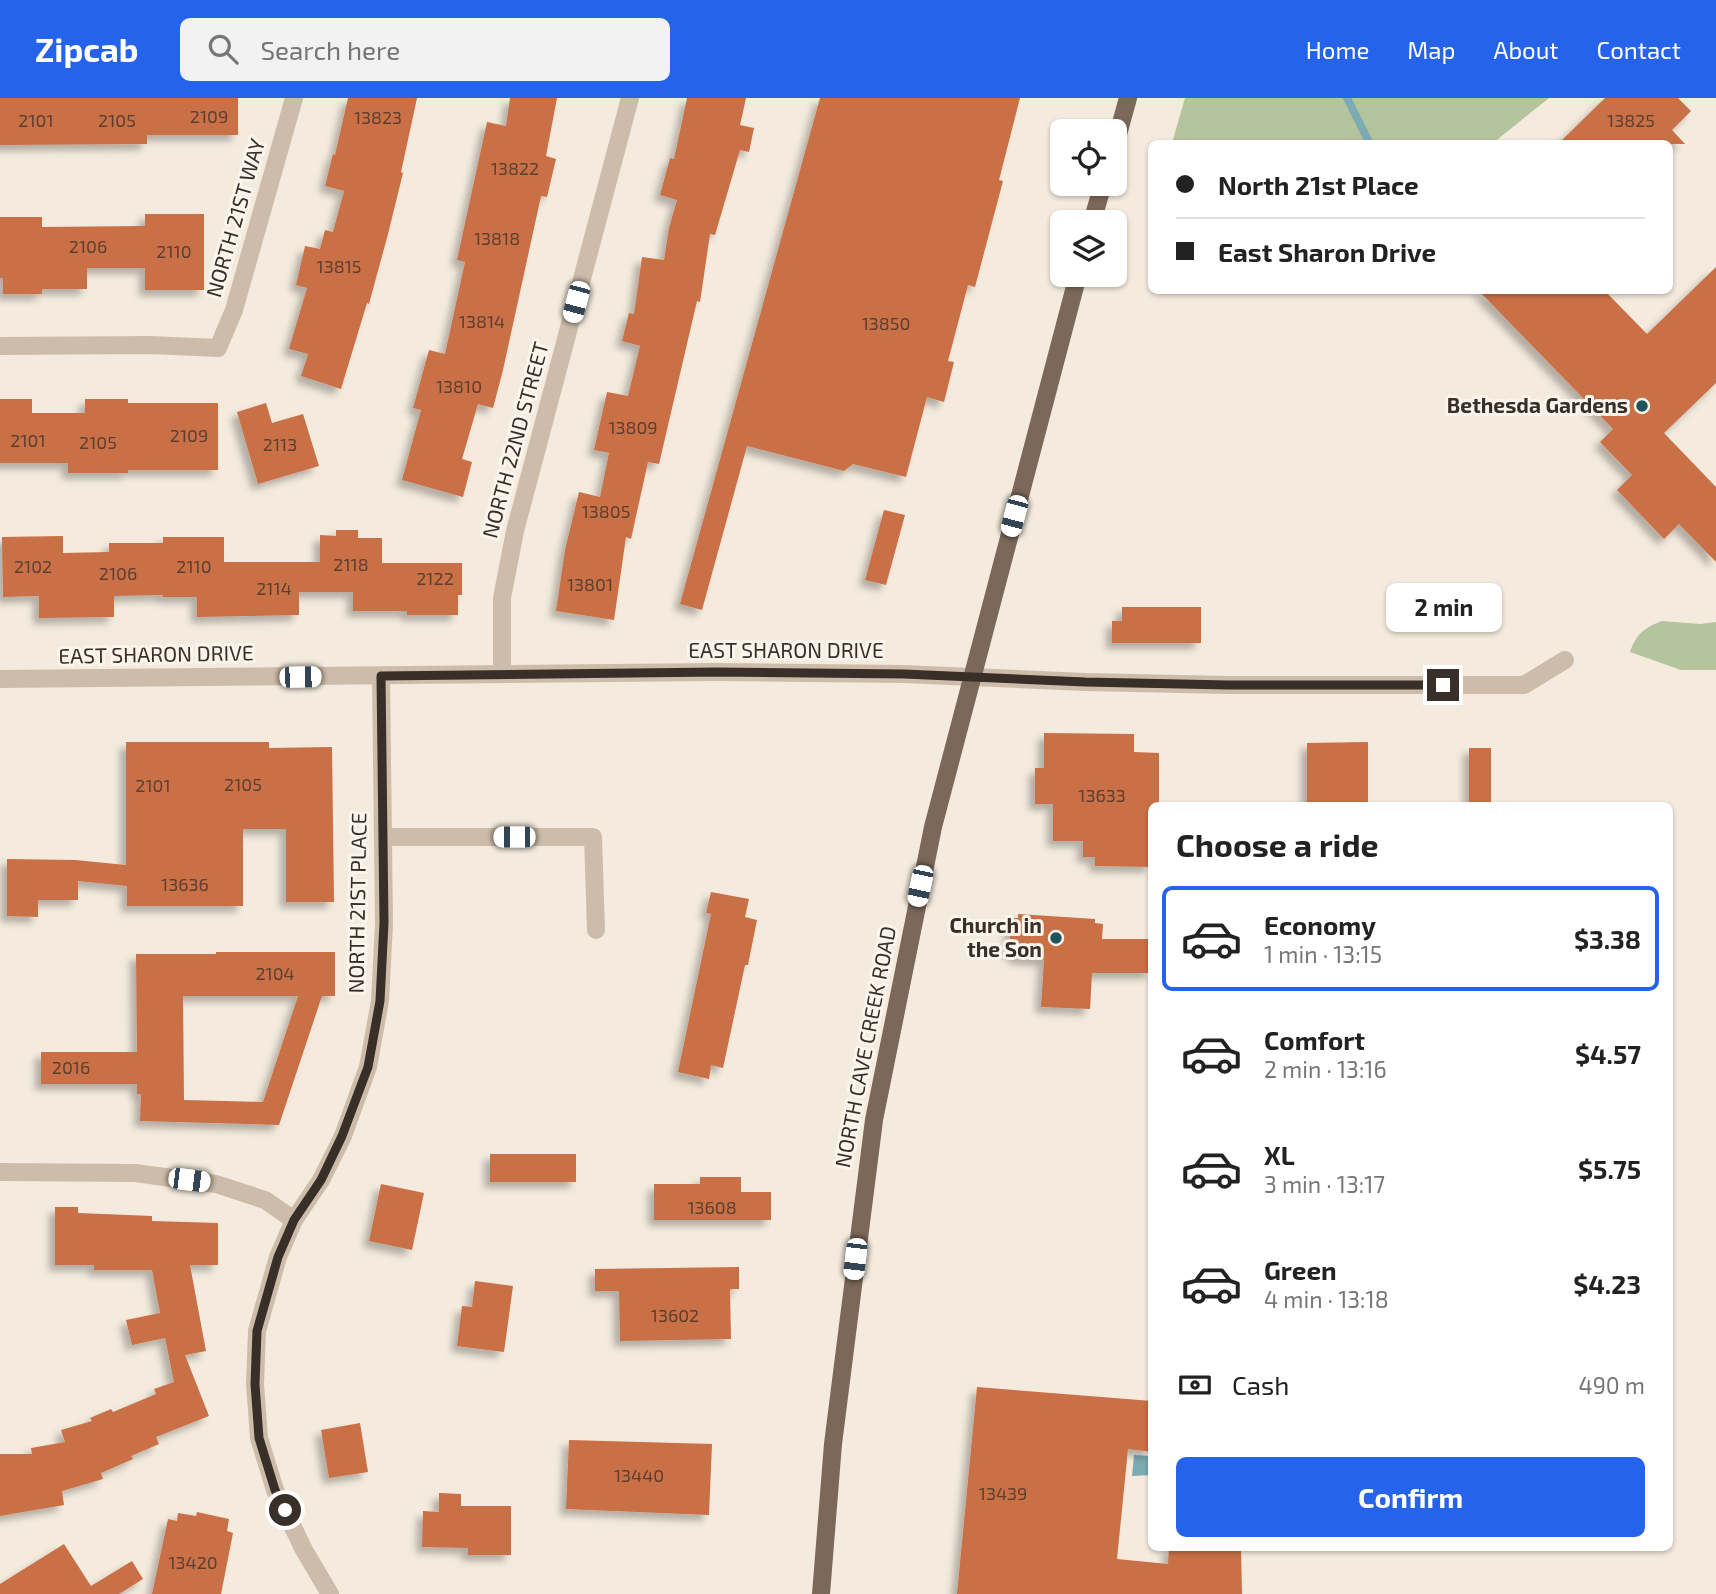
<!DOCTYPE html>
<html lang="en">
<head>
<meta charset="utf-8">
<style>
	:root { --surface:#fff; --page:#f2f2f2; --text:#222; --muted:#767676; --line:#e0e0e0; --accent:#2563eb }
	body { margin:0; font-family:"Exo 2",sans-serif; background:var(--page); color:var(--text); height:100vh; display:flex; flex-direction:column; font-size:26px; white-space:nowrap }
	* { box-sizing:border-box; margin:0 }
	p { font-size:23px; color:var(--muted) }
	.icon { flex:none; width:38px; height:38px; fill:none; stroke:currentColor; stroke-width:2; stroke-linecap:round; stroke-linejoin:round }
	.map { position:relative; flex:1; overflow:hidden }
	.side { position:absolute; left:1148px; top:704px; width:525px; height:749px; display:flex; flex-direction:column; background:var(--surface); border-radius:10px; box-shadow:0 2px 5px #0004 }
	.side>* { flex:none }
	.guide { position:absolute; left:1148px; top:42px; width:525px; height:154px; border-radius:10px; box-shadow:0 2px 5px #0004; display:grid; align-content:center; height:154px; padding:0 28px; background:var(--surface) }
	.buttons { position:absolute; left:1050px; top:21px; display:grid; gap:14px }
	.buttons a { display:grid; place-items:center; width:77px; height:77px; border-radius:10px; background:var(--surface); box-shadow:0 2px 5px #0004; font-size:35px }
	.end { position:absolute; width:32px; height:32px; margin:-16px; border:9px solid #392f29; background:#fff; box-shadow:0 0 0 4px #fff }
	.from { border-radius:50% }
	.bubble { position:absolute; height:49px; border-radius:10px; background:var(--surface); box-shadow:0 2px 5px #0004; font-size:23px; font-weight:700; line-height:49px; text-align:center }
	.car { position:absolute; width:21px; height:42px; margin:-21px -10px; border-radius:9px; box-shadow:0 0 5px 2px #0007; background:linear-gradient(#fff 24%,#345 0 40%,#fff 0 76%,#345 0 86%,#fff 0) }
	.guide b { display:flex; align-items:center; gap:24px; height:66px; font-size:26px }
	.guide b+b { border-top:2px solid var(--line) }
	.guide i { width:18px; height:18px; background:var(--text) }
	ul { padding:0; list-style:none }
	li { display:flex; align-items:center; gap:21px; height:105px; margin:0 14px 10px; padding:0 14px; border:4px solid transparent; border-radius:10px }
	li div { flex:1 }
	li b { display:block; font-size:26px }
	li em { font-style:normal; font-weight:700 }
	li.on { border-color:var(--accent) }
	li>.icon { width:63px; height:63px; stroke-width:1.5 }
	h2 { padding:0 28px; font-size:32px; line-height:84px }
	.pay { display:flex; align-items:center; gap:18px; height:77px; padding:0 28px; font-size:26px }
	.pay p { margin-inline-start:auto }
	.primary-button { display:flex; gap:14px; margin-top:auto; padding:14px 28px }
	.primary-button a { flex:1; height:80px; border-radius:10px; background:var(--accent); color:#fff; font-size:28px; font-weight:700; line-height:80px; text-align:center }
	header { display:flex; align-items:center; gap:42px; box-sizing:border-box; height:98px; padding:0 35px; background:var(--accent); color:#fff }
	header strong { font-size:33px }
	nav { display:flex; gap:38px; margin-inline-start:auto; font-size:24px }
	.search { width:490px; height:63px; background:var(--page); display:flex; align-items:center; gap:18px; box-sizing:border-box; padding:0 24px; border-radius:10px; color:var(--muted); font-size:26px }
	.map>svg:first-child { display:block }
	.green { fill:#b4c49d }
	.water { fill:#7cacb2 }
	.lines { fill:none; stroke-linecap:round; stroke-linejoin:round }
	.stream { stroke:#7cacb2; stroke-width:8 }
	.building { fill:#ca6f46; fill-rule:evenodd; filter:url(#shadow) }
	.minor { stroke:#cdbca9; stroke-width:18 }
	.major { stroke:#7c685a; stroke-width:18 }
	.route { stroke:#392f29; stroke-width:9 }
	.poi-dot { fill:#1d545d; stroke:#fbf5eb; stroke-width:2.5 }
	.labels { text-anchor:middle; stroke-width:6; stroke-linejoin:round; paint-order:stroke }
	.number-label { font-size:18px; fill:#5d3f30 }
	.street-label { font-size:21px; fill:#392f29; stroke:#fbf5eb }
	.poi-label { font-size:21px; font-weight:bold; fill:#392f29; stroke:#fbf5eb; text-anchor:end }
</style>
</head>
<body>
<header>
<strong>Zipcab</strong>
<div class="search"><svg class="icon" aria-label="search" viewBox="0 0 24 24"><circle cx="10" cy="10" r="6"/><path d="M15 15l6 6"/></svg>Search here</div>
<nav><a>Home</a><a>Map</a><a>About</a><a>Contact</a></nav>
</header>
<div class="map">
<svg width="1716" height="1496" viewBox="0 0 1716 1496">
	<defs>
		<filter id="shadow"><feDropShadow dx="-6" dy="6" stdDeviation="3.5" flood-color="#0004"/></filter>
	</defs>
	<rect width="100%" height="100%" fill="#f4ebde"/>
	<g class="green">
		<polygon points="1185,0 1549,0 1493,45 1172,45"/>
		<path d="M1662 523 1700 526 1716 524V572H1681L1630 554C1637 535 1644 530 1662 523Z"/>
	</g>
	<polygon class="water" points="1134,1357 1151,1358 1151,1377 1132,1378"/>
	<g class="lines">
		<polyline class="stream" points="1347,0 1370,46"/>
	</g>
	<g class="building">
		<polygon points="0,0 238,0 238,37 147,37 147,46 0,47"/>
		<polygon points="348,0 417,0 401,74 403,75 388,136 369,206 367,205 341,291 301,278 308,256 289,251 307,190 296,187 305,148 320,151 325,132 333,134 344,93 325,88 333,56 335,57"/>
		<polygon points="510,0 557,0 546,58 556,61 547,99 541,98 503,272 493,310 478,306 462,361 472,364 463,399 402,382 421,312 413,310 429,252 445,256 465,164 457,162 487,24 506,28"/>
		<polygon points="687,0 746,0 740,27 754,30 749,54 740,52 715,137 710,136 700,204 697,203 659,366 648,364 631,441 626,439 614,522 556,513 565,452 579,394 600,399 609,355 594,352 607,294 628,298 640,248 622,243 629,215 634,216 642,159 664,162 669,130 677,102 660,97 670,60 674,61"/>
		<polygon points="820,0 1020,0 999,82 1003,83 975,189 968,187 948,263 954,264 944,304 927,299 906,379 853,366 844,373 747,348 702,512 680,506"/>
		<polygon points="1605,0 1678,0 1691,13 1672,32 1685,46 1558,46"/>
		<polygon points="145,116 204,116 204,192 145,192 145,170 87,170 87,191 42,191 42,196 3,196 3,180 0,180 0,119 42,119 42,129 145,128"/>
		<polygon points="1716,169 1716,285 1664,335 1716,389 1716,464 1679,426 1664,441 1617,392 1632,377 1600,344 1613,331 1478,192 1604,192 1647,236"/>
		<polygon points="0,301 32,301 32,315 85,315 85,301 128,301 128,305 218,305 218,372 128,372 128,375 68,375 68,365 0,365"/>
		<polygon points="266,305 272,325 303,316 319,368 258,386 237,314"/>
		<polygon points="884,412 905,417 886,487 865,482"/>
		<polygon points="336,432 358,432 358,440 382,440 382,465 462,465 462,497 458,497 458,517 407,517 407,513 353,513 353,494 299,494 299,517 197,519 197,499 163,499 163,497 114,498 114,519 39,520 39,498 3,499 2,439 63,438 63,455 109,454 109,445 163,445 163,439 224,439 224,464 320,464 320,437 336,438"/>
		<polygon points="1122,509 1201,509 1201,545 1112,545 1112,523 1122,523"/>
		<polygon points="1044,635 1134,636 1134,654 1159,655 1159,707 1152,707 1152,769 1095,768 1095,759 1083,759 1083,743 1053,743 1053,706 1035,706 1035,670 1044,670"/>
		<polygon points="126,644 269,644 269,650 332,649 334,804 286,804 286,731 243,731 243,808 127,808 127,788 78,783 78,802 38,802 38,819 7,818 7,761 75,762 126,767"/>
		<polygon points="1368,644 1368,707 1307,707 1307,645"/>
		<rect x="1469" y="650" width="22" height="55"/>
		<polygon points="711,794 749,801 745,819 757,822 748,867 745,867 723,970 711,967 709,981 678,974 711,816 706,815"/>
		<polygon points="1018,816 1095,821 1095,825 1103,826 1102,841 1152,841 1152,875 1092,875 1090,911 1041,909 1044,862 1015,860 1016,856 1009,855 1011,820 1018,820"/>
		<path d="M216 854H335V898H322L279 1027 140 1023 141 996H137V986H41V954H137L136 856H216ZM183 898H298L263 1004 184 1002Z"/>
		<rect x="490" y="1056" width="86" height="28"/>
		<polygon points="700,1079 741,1079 741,1094 771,1094 771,1122 654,1122 654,1086 700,1086"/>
		<polygon points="381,1086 424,1095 412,1152 369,1143"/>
		<polygon points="55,1109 78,1109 78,1115 152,1118 152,1123 218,1125 218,1167 190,1167 206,1253 185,1257 209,1318 156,1339 159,1346 131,1358 133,1361 101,1375 103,1381 62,1393 64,1407 0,1418 0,1356 32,1356 31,1350 65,1344 61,1332 92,1323 90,1320 111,1311 113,1314 156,1296 154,1291 174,1284 165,1240 132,1247 126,1222 160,1215 152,1172 94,1172 94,1167 55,1167"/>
		<polygon points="739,1169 739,1191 730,1191 731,1241 620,1243 619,1193 595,1193 595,1171"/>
		<polygon points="475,1183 513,1188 504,1254 457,1248 462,1208 472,1209"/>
		<polygon points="977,1289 1152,1303 1152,1354 1128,1351 1117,1461 1168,1466 1169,1449 1241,1449 1242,1496 957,1496"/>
		<polygon points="360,1325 368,1374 329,1380 321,1332"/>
		<polygon points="569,1342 712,1346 709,1417 566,1411"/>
		<polygon points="439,1395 461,1396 461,1408 511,1408 511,1457 468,1457 468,1450 422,1449 423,1413 439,1414"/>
		<polygon points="197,1414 229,1421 227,1433 233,1435 221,1496 152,1496 168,1421 177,1423 178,1415 196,1418"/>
		<polygon points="64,1446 91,1488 132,1463 143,1481 119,1496 0,1496 0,1486"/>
	</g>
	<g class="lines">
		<g class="minor">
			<polyline points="0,248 150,247 218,250 234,212 294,0"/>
			<polyline points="502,576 502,500 515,433 630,0"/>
			<polyline points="0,581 716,574 904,576 1085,584 1228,587 1524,587 1565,562"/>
			<polyline points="383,739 593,739 596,832"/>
			<polyline points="0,1074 135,1075 216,1086 265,1102 294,1122"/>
			<polyline points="330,1496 304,1452 275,1392 259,1340 255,1286 257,1233 278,1159 294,1122 321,1082 343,1038 368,969 380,903 384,826 381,578"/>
		</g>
		<g class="major">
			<polyline points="1115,47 1128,0"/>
			<polyline points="1092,124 1103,86"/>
			<polyline points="821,1496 833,1346 874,1022 933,729 1078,177"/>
		</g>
	</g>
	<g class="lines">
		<polyline class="route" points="285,1412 275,1392 259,1340 255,1286 257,1233 278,1159 294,1122 321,1082 342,1038 368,969 380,903 384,825 381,578 716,574 904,576 1085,584 1228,587 1443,587"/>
	</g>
	<g class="poi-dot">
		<circle cx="1642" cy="308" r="7"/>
		<circle cx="1056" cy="840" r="7"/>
	</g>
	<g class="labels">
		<g class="number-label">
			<text x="209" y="25">2109</text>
			<text x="378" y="26">13823</text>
			<text x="36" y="29">2101</text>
			<text x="117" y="29">2105</text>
			<text x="1631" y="29">13825</text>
			<text x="515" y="77">13822</text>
			<text x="497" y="147">13818</text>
			<text x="88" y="155">2106</text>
			<text x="174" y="160">2110</text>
			<text x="339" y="175">13815</text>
			<text x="482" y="230">13814</text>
			<text x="886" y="232">13850</text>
			<text x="459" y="295">13810</text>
			<text x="633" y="336">13809</text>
			<text x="189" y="344">2109</text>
			<text x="28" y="349">2101</text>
			<text x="98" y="351">2105</text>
			<text x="280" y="353">2113</text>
			<text x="606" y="420">13805</text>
			<text x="351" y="473">2118</text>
			<text x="33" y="475">2102</text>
			<text x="194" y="475">2110</text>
			<text x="118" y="482">2106</text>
			<text x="435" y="487">2122</text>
			<text x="590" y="493">13801</text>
			<text x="274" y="497">2114</text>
			<text x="243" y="693">2105</text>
			<text x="153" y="694">2101</text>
			<text x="1102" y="704">13633</text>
			<text x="185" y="793">13636</text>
			<text x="275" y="882">2104</text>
			<text x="71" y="976">2016</text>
			<text x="712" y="1116">13608</text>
			<text x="675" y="1224">13602</text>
			<text x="639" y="1384">13440</text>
			<text x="1003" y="1402">13439</text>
			<text x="193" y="1471">13420</text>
		</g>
		<g class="street-label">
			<text transform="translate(236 120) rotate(-74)" y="7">NORTH 21ST WAY</text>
			<text transform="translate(516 342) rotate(-75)" y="7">NORTH 22ND STREET</text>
			<text x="786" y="560">EAST SHARON DRIVE</text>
			<text transform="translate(156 557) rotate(-1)" y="7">EAST SHARON DRIVE</text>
			<text transform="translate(358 805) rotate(-89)" y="7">NORTH 21ST PLACE</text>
			<text transform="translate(866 949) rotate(-79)" y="7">NORTH CAVE CREEK ROAD</text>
		</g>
		<g class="poi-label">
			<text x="1628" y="315">Bethesda Gardens</text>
			<text x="1042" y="835">Church in<tspan x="1042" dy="24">the Son</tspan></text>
		</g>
	</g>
</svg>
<div class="buttons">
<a><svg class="icon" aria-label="locate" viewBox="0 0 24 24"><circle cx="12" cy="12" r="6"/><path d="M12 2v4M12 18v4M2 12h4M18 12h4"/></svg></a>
<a><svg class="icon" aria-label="layers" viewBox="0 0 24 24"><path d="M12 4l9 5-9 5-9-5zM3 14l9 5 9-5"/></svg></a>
</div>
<i class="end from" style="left:285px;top:1412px"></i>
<i class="end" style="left:1443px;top:587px"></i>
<div class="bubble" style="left:1386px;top:485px;width:116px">2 min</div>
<i class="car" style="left:576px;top:204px;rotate:195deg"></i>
<i class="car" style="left:1014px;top:418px;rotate:195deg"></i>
<i class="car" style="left:300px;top:579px;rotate:89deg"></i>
<i class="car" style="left:514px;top:739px;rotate:270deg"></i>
<i class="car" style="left:920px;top:788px;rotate:192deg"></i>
<i class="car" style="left:189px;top:1082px;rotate:97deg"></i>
<i class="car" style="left:855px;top:1161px;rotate:187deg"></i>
<div class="guide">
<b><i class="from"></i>North 21st Place</b>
<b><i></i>East Sharon Drive</b>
</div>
<section class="side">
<h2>Choose a ride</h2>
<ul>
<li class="on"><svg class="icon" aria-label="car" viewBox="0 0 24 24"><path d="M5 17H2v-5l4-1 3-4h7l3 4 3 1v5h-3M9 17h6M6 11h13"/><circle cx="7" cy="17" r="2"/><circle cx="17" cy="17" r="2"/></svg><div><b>Economy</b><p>1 min · 13:15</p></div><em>$3.38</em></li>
<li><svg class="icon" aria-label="car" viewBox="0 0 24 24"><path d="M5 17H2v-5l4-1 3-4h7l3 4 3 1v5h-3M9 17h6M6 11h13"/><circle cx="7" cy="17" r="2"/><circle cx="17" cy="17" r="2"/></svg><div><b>Comfort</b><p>2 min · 13:16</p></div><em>$4.57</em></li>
<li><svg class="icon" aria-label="car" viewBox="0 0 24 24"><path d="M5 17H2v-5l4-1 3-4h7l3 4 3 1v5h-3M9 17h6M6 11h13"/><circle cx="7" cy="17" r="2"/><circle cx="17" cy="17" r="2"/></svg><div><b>XL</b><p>3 min · 13:17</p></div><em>$5.75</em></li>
<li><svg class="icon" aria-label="car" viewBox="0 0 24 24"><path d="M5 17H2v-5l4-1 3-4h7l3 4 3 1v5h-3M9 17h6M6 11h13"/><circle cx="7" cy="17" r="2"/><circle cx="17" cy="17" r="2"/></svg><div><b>Green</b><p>4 min · 13:18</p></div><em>$4.23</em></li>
</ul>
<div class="pay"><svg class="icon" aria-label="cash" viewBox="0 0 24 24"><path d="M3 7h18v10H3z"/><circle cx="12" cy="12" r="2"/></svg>Cash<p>490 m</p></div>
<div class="primary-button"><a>Confirm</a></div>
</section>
</div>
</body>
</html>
